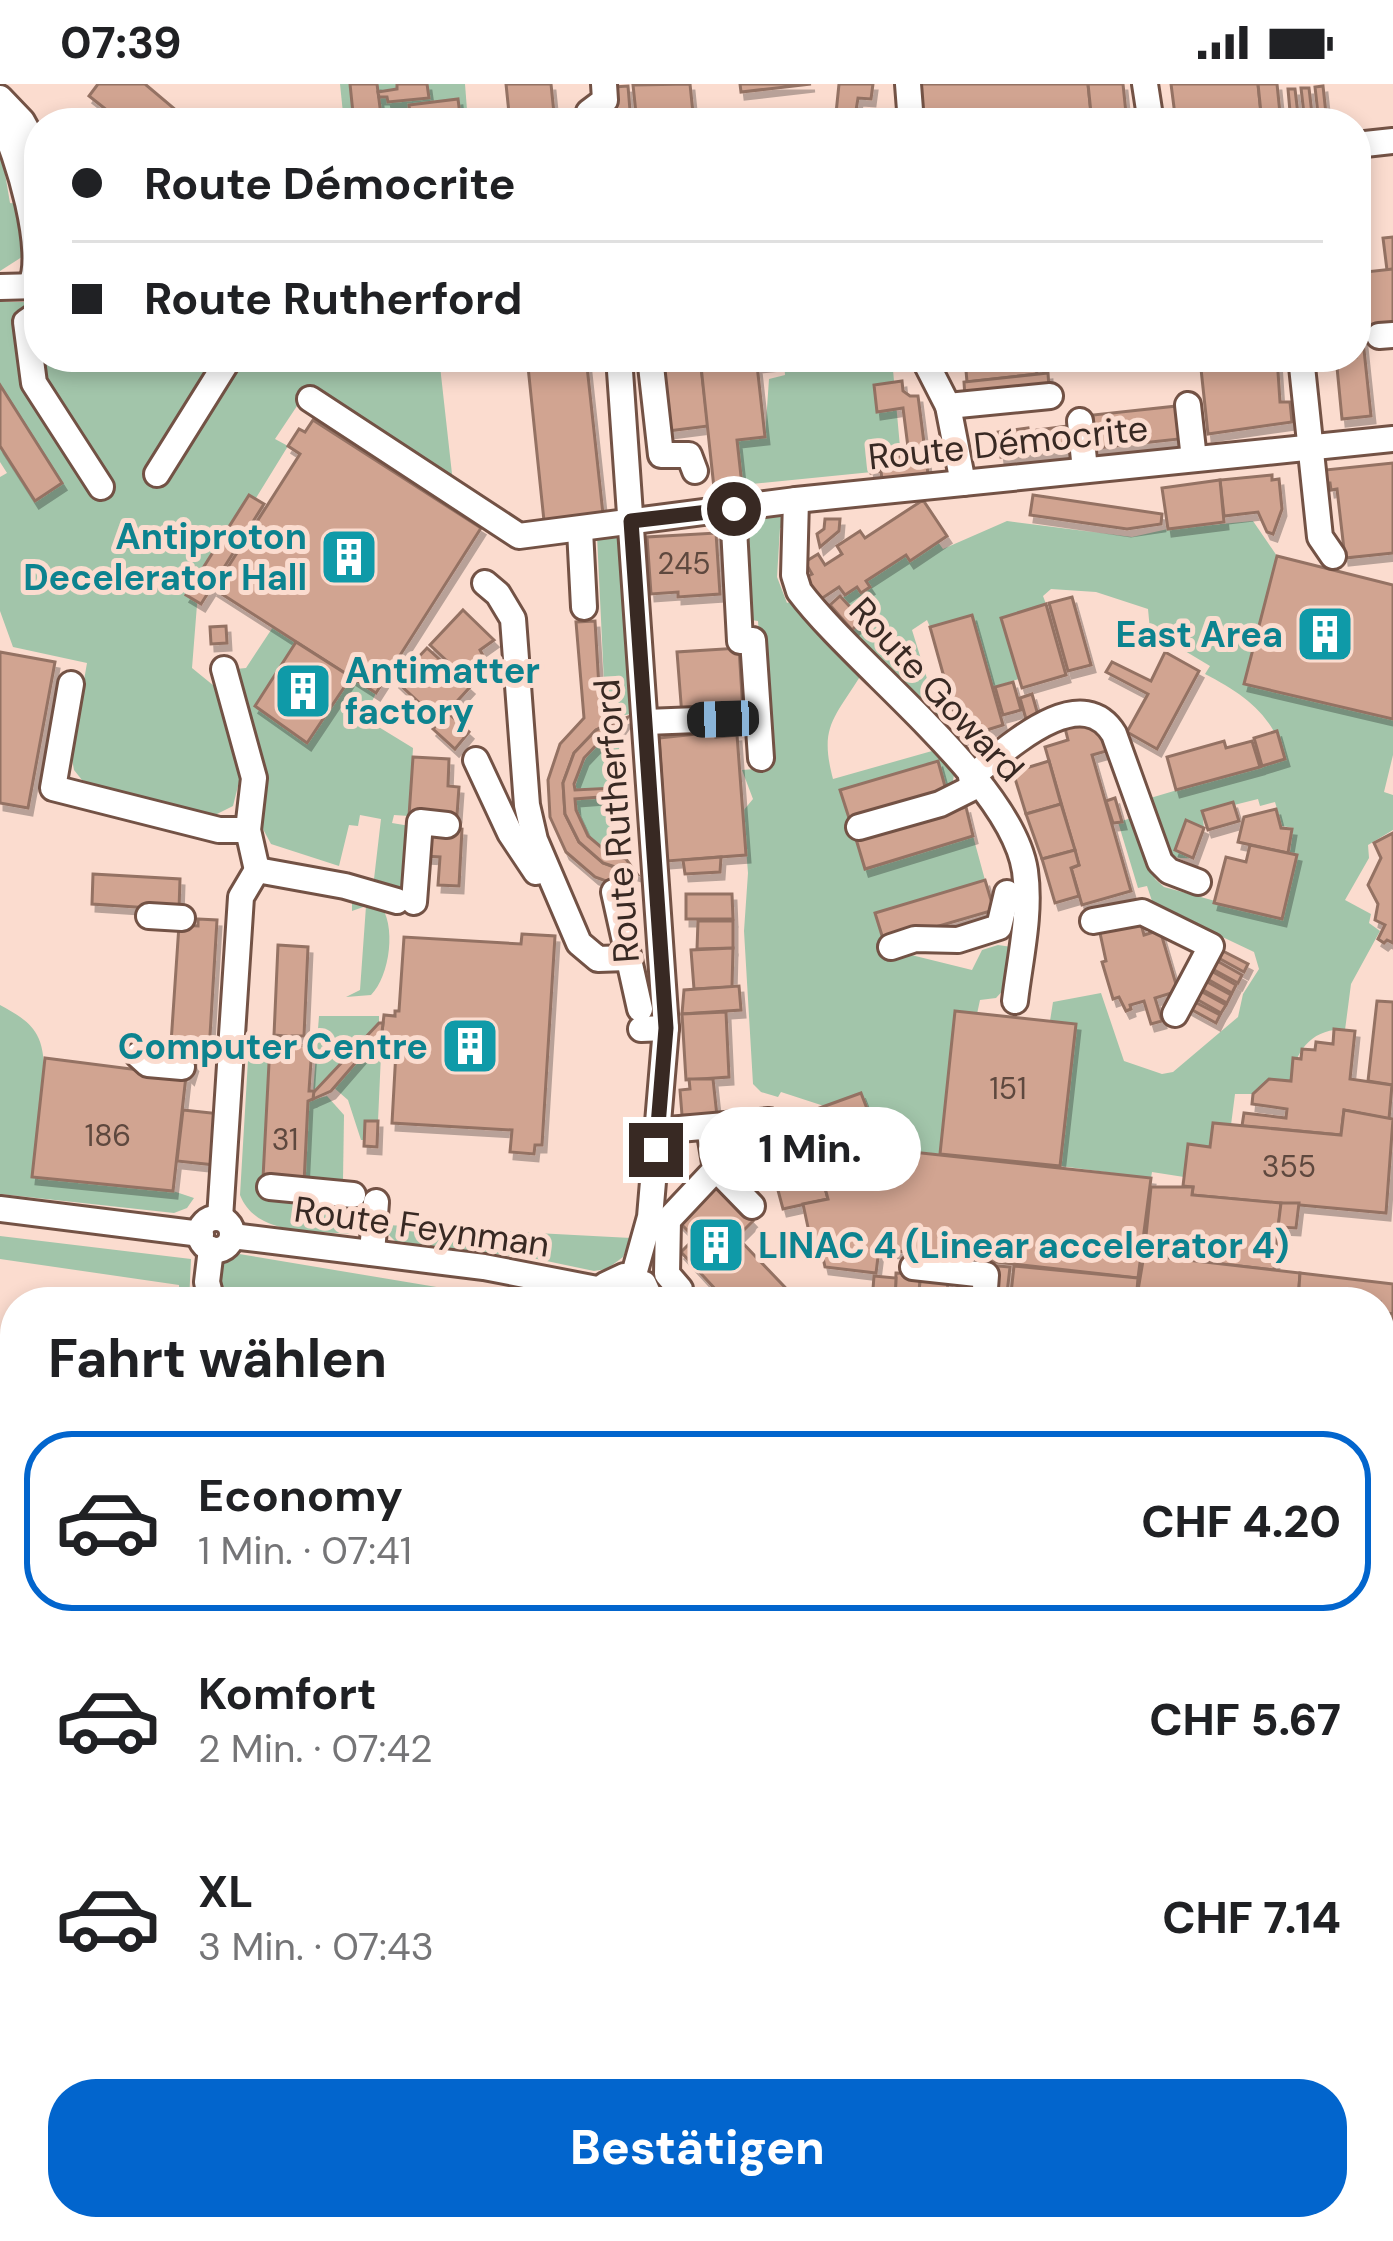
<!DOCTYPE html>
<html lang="de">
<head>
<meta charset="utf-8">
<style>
	:root { --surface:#fff; --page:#f6f6f6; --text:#202124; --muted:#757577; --line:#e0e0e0; --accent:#0265cd }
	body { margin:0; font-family:"DM Sans",sans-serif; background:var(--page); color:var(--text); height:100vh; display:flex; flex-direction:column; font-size:45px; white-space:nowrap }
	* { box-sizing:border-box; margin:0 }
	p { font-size:39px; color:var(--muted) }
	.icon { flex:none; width:66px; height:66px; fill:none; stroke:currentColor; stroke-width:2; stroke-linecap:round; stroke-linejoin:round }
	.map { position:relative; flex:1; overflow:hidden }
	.side { position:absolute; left:0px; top:1203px; width:1395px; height:954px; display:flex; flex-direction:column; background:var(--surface); border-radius:48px 48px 0 0; box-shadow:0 6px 18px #0003 }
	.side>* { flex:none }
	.banner { position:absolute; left:24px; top:24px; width:1347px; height:264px; border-radius:48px; box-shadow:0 6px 18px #0003; display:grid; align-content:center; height:264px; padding:0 48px; background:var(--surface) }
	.end { position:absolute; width:54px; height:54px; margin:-27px; border:15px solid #382923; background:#fff; box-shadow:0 0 0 6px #fff }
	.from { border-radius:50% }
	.bubble { position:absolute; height:84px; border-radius:42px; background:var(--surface); box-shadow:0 6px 18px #0003; font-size:39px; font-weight:800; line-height:84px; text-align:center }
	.car { position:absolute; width:36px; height:72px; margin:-36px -18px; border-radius:15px; box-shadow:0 0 9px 3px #0007; background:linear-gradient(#222 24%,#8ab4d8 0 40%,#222 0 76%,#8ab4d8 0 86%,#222 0) }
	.banner b { display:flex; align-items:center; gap:42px; height:114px; font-size:45px }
	.banner b+b { border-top:3px solid var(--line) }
	.banner i { width:30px; height:30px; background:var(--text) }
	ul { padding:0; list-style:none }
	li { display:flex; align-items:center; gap:36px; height:180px; margin:0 24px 18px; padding:0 24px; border:6px solid transparent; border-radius:48px }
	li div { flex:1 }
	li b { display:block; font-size:45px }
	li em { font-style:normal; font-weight:800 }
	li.selected { border-color:var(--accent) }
	li>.icon { width:108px; height:108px; stroke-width:1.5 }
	h2 { padding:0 48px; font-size:54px; line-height:144px }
	.action { display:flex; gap:24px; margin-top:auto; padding:24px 48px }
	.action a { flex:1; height:138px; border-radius:48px; background:var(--accent); color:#fff; font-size:48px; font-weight:800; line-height:138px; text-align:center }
	.status { display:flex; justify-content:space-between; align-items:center; height:84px; padding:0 60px; background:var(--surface); direction:ltr }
	.status svg { height:33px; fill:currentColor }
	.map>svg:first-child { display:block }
	.green { fill:#a2c5aa }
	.building { fill:#d1a491; stroke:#947264; stroke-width:3; filter:url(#shadow) }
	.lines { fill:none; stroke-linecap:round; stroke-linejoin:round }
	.minor-casing { stroke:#735245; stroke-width:30 }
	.minor { stroke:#fff; stroke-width:24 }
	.route { stroke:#382923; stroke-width:15 }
	.labels { text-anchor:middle; stroke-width:10; stroke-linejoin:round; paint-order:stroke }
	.number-label { font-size:30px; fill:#5e483e }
	.street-label { font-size:36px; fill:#382923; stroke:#fbdccf }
	.culture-label { font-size:36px; font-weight:bold; fill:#0d838f; stroke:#fbdccf; text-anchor:end }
</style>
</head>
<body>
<div class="status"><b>07:39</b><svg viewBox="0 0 49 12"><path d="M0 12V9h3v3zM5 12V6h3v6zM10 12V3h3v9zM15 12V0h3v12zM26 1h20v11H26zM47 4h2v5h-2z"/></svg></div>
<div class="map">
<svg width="1393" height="2157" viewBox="0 0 1393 2157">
	<defs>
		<filter id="shadow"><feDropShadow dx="4" dy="7" stdDeviation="0" flood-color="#0004"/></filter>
	</defs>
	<rect width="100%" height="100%" fill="#fbdccf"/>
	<g class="green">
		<polygon points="340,0 465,0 468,39 344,39"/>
		<polygon points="0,60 10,119 19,120 25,171 0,187"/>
		<polygon points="0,218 39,218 39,273 439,273 453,399 307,307 275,355 288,362 198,508 192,584 219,606 236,585 246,584 273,543 376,609 364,634 413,664 409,732 394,731 392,739 410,742 403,801 397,803 374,795 381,735 360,731 358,742 349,741 339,782 271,760 257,734 259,695 240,694 233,722 213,732 128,715 82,696 74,686 71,670 87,579 13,563 0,527 0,393 7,389 0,378"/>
		<polygon points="816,273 865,273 893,286 902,385 742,401 737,356 765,353 769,295 785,291 784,276"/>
		<path d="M781 429 784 443 780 444 777 493 787 519 792 517 861 591C834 635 819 642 833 695L932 667 954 691 952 702 946 706 937 677 841 706 865 785 973 752 985 796 875 830 887 865 972 886 982 866 998 861 1012 863 1007 902 996 914 980 916 977 930 955 928 940 1070 872 1063 879 1055 861 1009 824 1022 781 1008 778 1013 761 1008 753 1000 744 847 748 789 743 727 753 715 742 686 768 684 758 537 744 535 745 437Z"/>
		<path d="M1007 437 1132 453 1168 445 1253 437 1277 472 1244 600 1393 635V671L1384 708 1393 711V746L1368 761 1369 774 1345 816 1371 830 1369 839 1380 847 1351 900 1345 946C1313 943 1294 968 1291 997L1269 996 1253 1010H1235L1231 1041 1213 1039 1210 1063 1188 1061 1184 1093 1152 1088 1151 1094 1060 1082 1076 941 1050 937 1053 918 1101 909 1124 977 1162 990 1173 988 1238 933 1243 910 1259 885 1254 868 1153 820 1147 802 1138 804 1118 738 1135 733 1155 795 1164 803 1281 835 1297 771 1290 768 1293 744 1282 742 1275 718 1260 722 1258 715 1234 721 1232 718 1202 727 1204 744 1186 737 1175 766 1193 774C1153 778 1156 745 1147 715L1285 674C1273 631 1244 610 1205 590L1210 582 1150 546 1148 525 1096 508 1051 505 1043 512 1046 520 1001 534 1019 595 993 603 972 532 930 543 927 536 912 546 941 640 849 549 862 536 842 514 857 503 861 509 870 503 866 497 906 471 911 477 938 458 943 465Z"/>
		<polygon points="597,452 620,454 631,630 619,632 616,616 605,619"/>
		<path d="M618 647 626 775C599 766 576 745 575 715L614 711 613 704 575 706C579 678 593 659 618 647Z"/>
		<path d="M357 814 379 819C397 840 390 892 371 911L346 913 360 906 366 822 352 827V818Z"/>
		<path d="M0 921C14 929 29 936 37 951 54 981 36 1057 32 1093L173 1107 194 1114 187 1124 174 1129 0 1110Z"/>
		<polygon points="319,932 379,932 379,939 317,1009 313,1009"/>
		<polygon points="382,948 378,1037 365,1037 364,1056 361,1056 348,1016 332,1002"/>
		<path d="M249 959 270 960 262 1107 338 1114 337 1138 356 1140V1146L349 1150C311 1146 256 1152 240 1111Z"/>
		<polygon points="327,1012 344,1031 343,1095 338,1100 304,1099 308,1017"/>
		<polygon points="387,1141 631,1154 623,1173 607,1185 594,1187 537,1175 396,1158 388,1150"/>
		<polygon points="0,1152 191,1175 189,1218 179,1218 179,1201 0,1175"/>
		<polygon points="227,1168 526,1218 361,1218 236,1210 220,1204 218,1198"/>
	</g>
	<g class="building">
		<polygon points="98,0 145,0 178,28 188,26 189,39 123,39 89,12"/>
		<polygon points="350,0 377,0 382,39 354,39"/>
		<polygon points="397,0 427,0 429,14 388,18 387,13 379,13 378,8 397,5"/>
		<polygon points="506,0 551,0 555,39 510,39"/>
		<polygon points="690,0 694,39 637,39 633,1"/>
		<polygon points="740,0 811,0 741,8"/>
		<polygon points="839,0 873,0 871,15 858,14 854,39 835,39"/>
		<polygon points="918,0 1088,0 1092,39 922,39"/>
		<polygon points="1088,0 1123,0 1127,39 1092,39"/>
		<polygon points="1171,0 1258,0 1262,39 1176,39"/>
		<polygon points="1258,0 1277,0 1281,39 1262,39"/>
		<polygon points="628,2 631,39 618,39 614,3"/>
		<polygon points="1323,2 1327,39 1319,39 1315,3"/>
		<polygon points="1301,4 1309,4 1313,39 1305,39"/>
		<polygon points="1288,5 1295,5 1299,39 1291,39"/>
		<polygon points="458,15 461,39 411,39 409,21"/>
		<polygon points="1393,153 1393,185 1387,186 1383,154"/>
		<polygon points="1393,185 1393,238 1356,242 1356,189"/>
		<polygon points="1356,247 1362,247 1371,332 1342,335 1336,273 1356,273"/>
		<polygon points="527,273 586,273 603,430 544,437"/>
		<polygon points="660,273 700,273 708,342 668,347"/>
		<polygon points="700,273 778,273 779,279 757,281 765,353 737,356 742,401 714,404"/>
		<polygon points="948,273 1035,273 1037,290 967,298 965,275 948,276"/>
		<polygon points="1241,273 1277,273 1280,318 1290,318 1292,338 1208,350 1201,285 1243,281"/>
		<polygon points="1048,289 1049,304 965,313 964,298"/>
		<polygon points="902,297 903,307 910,312 918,312 928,390 882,396 881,387 871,389 869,376 909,371 903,324 877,328 874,301"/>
		<polygon points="0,301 62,399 35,417 0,362"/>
		<polygon points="1177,322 1179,355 1096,364 1093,331"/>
		<polygon points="313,336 481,444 376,609 214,505 300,370 288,362 299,345 305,348"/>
		<polygon points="1068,342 1070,366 1001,373 998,348 1028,344 1030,357 1038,356 1037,346"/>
		<polygon points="1393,379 1393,469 1345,474 1337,405 1331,406 1330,399 1326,399 1325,386"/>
		<polygon points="1272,391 1272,396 1279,395 1282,425 1273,450 1267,448 1258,428 1224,432 1220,396"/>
		<polygon points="1220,396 1224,438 1168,445 1162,404"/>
		<polygon points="249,411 264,420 201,520 186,511"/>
		<polygon points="1033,411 1162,430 1161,440 1127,445 1030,431"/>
		<polygon points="923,416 947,452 910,477 906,471 866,497 870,503 861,509 857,503 845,511 839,503 818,517 804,494 812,490 805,478 818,470 825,481 842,470 837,462 860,447 865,454"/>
		<polygon points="825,435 840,435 839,447 820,463 817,450 824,445"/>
		<polygon points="716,449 720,510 678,513 678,508 651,510 647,453"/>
		<polygon points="1277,472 1393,501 1393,635 1244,600"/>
		<polygon points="840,512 862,536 852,546 830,521"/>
		<polygon points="1072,513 1091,581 1068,587 1049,519"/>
		<polygon points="1046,520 1066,591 1022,604 1001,534"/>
		<polygon points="463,526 494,556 480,566 485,575 466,595 430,561"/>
		<polygon points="972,531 1003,641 961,654 930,543"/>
		<polygon points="595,537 600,620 610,620 614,637 596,646 574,669 563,699 565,730 579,758 603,779 622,786 617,801 595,793 566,768 550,733 548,696 560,660 584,634 576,538"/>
		<polygon points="226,542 227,559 211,560 210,543"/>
		<polygon points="296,558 351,593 307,659 255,622"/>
		<polygon points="427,564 470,603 439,637 396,597"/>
		<polygon points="739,564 743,628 682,632 677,568"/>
		<polygon points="0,568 55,578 28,724 0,719"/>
		<polygon points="1165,568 1199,587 1157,665 1127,648 1148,610 1106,588 1112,578 1151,597"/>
		<polygon points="1013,598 1021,626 1003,631 995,603"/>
		<polygon points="1032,610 1038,631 1026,635 1020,614"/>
		<polygon points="448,629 469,648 455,665 433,645"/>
		<polygon points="628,633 618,647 602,655 584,674 574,700 575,706 614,704 614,712 575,715 576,726 588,752 608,769 626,775 637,790 603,779 579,758 565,730 563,699 574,669 596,646"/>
		<polygon points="1082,638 1107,655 1110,666 1092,671 1131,807 1082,821 1071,784 1079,781 1045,663 1068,656 1065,644"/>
		<polygon points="1277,647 1285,675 1262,682 1254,654"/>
		<polygon points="716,648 716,653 737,651 746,771 667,777 659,654"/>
		<polygon points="1224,657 1226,664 1252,657 1260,683 1176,706 1167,673"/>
		<polygon points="413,673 449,675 448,702 459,703 457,731 409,732"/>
		<polygon points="938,677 946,706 849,734 840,706"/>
		<polygon points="1049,677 1061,720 1026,730 1013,688"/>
		<polygon points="1115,714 1122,738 1113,739 1106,717"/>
		<polygon points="1233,718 1239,737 1208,746 1202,727"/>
		<polygon points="1061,720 1075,766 1042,775 1026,730"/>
		<polygon points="966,723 973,752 865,785 856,755"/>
		<polygon points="1276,725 1281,744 1292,745 1288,769 1238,758 1244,733"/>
		<polygon points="1186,736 1204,744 1193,774 1175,766"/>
		<polygon points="442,743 462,745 459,802 438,801 440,773 424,772 426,750"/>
		<polygon points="1393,749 1393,859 1387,856 1384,859 1378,855 1385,841 1375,836 1378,820 1368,801 1381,774 1374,759"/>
		<polygon points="1250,761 1297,771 1282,835 1214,819 1226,773 1246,778"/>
		<polygon points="1075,766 1079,781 1071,784 1079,812 1055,819 1042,775"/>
		<polygon points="721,773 720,788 685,790 683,776"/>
		<polygon points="93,790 180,795 179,826 92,820"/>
		<polygon points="985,796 994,826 884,858 875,829"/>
		<polygon points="686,810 732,810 733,835 686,835"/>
		<polygon points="198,835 217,836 209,968 197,970 190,993 170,974 179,841 198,842"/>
		<polygon points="1140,836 1144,851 1160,846 1178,907 1155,914 1162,937 1151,940 1144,917 1130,921 1131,925 1126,927 1119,913 1113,915 1102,878 1106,877 1100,849"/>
		<polygon points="698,837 733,837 733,864 697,865"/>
		<polygon points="522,850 555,852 542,1061 535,1061 534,1070 510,1068 512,1046 392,1039 396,967 392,967 392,958 382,957 382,948 384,931 395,932 395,927 399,927 404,853 521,860"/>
		<polygon points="278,861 308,863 304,952 292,952 291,961 285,961 286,952 274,951"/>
		<polygon points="733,864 732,903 694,905 691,866"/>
		<polygon points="1217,864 1248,880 1244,888 1213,871"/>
		<polygon points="1212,874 1242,891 1238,899 1207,882"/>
		<polygon points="1206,884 1236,901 1232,909 1202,892"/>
		<polygon points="1200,894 1231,911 1227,919 1196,902"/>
		<polygon points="739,902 741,926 682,930 684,906"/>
		<polygon points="1195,904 1226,921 1221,929 1191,912"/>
		<polygon points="1189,915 1220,931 1216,939 1185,922"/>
		<polygon points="1377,917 1393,918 1393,1001 1368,997"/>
		<polygon points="955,927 1076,940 1060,1082 940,1070"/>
		<polygon points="726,928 729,993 686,996 682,930"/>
		<polygon points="379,939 383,939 382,948 331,1007 313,1015 313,1009"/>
		<polygon points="1334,945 1355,947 1350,995 1392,1001 1389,1035 1344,1026 1341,1051 1242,1042 1244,1029 1286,1034 1287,1025 1252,1020 1253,1010 1269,995 1291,997 1293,974 1301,975 1302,965 1315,966 1316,958 1333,960"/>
		<polygon points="270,960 312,962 309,1007 314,1007 313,1015 308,1017 304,1099 263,1094"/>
		<polygon points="45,974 186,992 173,1107 32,1093"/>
		<polygon points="689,995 713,995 717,1032 682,1031 680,1006 690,1005"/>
		<polygon points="861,1009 879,1056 872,1063 839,1060 827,1068 814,1026"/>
		<polygon points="183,1026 221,1030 215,1081 177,1077"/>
		<polygon points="1344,1026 1393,1035 1386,1129 1192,1111 1193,1103 1183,1102 1188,1060 1210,1063 1213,1039 1341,1051"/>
		<polygon points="365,1037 378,1037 377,1063 364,1062"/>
		<polygon points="813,1058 828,1115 783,1125 768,1069"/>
		<polygon points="839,1060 1151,1094 1138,1194 879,1165 876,1189 825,1183 820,1160 812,1162 803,1120 828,1115 815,1067 830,1068 832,1061"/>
		<polygon points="716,1098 753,1137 737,1153 799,1218 708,1216 717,1207 681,1168 695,1154 677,1136"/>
		<polygon points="1151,1103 1193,1103 1192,1111 1281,1119 1274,1186 1144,1171"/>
		<polygon points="1281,1119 1299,1119 1296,1144 1278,1143"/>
		<polygon points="1144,1171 1300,1189 1298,1218 1136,1218"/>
		<polygon points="998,1182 1010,1183 1006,1218 994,1218"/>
		<polygon points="1014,1182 1138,1194 1136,1218 1010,1218"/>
		<polygon points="896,1189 921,1190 918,1218 895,1218"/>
		<polygon points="1300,1189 1393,1200 1393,1230 1380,1228 1380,1218 1298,1218"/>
		<polygon points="921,1190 948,1194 947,1218 918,1214"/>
		<polygon points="874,1192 896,1194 895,1218 872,1218"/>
		<polygon points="1380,1228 1393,1230 1393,1348 1380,1346"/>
	</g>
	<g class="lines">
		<defs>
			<g id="minor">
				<polyline points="908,0 911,39"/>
				<polyline points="1145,0 1151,39"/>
				<polyline points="0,14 22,37 39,68"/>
				<path d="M0 36C17 68 48 171 30 202"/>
				<polyline points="590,39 589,28 605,16 604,0"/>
				<polyline points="1356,61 1393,57"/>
				<polyline points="0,203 39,202"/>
				<polyline points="39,229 26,238 34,299 101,403"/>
				<polyline points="1379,252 1393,251"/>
				<polyline points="619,273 666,944 650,1133 633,1194"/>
				<polyline points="650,273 661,371 689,371 695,387"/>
				<polyline points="923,273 948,322 963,399"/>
				<polyline points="1301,273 1320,453 1333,472"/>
				<polyline points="310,315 519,452 796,416 1393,355"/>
				<polyline points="1188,321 1194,375"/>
				<polyline points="948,322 1050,312"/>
				<polyline points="1080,337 1085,386"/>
				<polyline points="157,390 230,273"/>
				<path d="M796 416 794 491 799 507C854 581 1012 698 1025 787 1031 830 1020 874 1015 917"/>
				<polyline points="733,425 740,557 753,556 761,674"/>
				<polyline points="580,446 584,523"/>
				<polyline points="485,499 498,510 513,535 527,721 535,756 579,859 598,875 627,874"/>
				<polyline points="224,585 254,694 248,746 257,786"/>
				<polyline points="71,600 53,704 219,746 248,746"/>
				<polyline points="646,638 723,635"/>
				<polyline points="476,676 510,749 536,788"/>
				<path d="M971 693C1004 668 1080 594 1114 650L1160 778 1169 787 1198 798"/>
				<polyline points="859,743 940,720 978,701"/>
				<polyline points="257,786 345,802 397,817"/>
				<polyline points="614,808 640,925"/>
				<polyline points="414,818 420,738 447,741"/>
				<polyline points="149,832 182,834"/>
				<polyline points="1093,837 1142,828 1211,862 1175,930"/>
				<polyline points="891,863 915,855 958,856 999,843 1007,809"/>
				<polyline points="641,945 666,944"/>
				<polyline points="138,971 148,980 182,983"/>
				<polyline points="657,1047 769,1037 778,1062"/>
				<polyline points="716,1085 752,1122"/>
				<polyline points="270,1103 353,1111"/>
				<polyline points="0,1125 201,1150"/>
				<polyline points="220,1134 241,813 257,786"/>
				<circle cx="216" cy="1150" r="16"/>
				<polyline points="232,1152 484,1183 602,1206"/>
				<polyline points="211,1165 207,1198 212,1218"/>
				<polyline points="372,1169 376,1118"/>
				<polyline points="913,1183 986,1191 984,1218"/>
				<polyline points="680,1205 667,1190 668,1136 716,1085 709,1044"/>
				<polyline points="598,1218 605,1201 624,1192 644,1200 652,1218"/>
				<polyline points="1380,1373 1393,1374"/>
				<polyline points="1380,1409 1393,1410"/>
			</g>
		</defs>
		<use href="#minor" class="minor-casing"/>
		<use href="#minor" class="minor"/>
	</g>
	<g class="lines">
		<polyline class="route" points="656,1066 666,944 631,437 734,425"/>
	</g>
	<defs>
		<symbol id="building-square" viewBox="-11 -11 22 22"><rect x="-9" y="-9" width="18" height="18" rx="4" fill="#0f9aa8" stroke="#fbdccf"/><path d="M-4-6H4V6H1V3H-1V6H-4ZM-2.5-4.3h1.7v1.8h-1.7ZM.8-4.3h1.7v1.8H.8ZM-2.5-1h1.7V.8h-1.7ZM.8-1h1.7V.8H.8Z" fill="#fff"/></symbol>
	</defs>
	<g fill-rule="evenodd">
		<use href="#building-square" x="316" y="440" width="66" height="66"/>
		<use href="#building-square" x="1292" y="517" width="66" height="66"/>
		<use href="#building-square" x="270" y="574" width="66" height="66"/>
		<use href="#building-square" x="437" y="929" width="66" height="66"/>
		<use href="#building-square" x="683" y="1128" width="66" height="66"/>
	</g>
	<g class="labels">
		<g class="number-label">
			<text x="684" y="490">245</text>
			<text x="1008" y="1015">151</text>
			<text x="108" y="1062">186</text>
			<text x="285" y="1066">31</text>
			<text x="1289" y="1093">355</text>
		</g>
		<g class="street-label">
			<text transform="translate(1008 358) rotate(-6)" y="13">Route Démocrite</text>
			<text transform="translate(937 605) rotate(47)" y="13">Route Goward</text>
			<text transform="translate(616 737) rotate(-94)" y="13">Route Rutherford</text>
			<text transform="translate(422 1142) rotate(8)" y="13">Route Feynman</text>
		</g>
		<g class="culture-label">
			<text x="307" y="465">Antiproton<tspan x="307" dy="41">Decelerator Hall</tspan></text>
			<text x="1283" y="563">East Area</text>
			<text x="345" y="599" text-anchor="start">Antimatter<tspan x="345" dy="41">factory</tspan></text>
			<text x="428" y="975">Computer Centre</text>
			<text x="758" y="1174" text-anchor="start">LINAC 4 (Linear accelerator 4)</text>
		</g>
	</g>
</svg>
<i class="end from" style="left:734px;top:425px"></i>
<i class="end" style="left:656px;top:1066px"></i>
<div class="bubble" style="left:699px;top:1023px;width:222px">1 Min.</div>
<i class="car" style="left:723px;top:635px;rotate:268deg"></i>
<div class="banner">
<b><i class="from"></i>Route Démocrite</b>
<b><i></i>Route Rutherford</b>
</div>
<section class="side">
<h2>Fahrt wählen</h2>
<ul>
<li class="selected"><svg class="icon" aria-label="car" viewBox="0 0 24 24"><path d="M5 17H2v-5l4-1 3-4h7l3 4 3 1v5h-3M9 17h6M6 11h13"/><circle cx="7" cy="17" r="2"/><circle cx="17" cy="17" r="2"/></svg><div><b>Economy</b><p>1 Min. · 07:41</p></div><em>CHF 4.20</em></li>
<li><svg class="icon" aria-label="car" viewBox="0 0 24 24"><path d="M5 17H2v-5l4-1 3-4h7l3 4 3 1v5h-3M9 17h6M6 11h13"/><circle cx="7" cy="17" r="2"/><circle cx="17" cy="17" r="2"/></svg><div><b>Komfort</b><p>2 Min. · 07:42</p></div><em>CHF 5.67</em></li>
<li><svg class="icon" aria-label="car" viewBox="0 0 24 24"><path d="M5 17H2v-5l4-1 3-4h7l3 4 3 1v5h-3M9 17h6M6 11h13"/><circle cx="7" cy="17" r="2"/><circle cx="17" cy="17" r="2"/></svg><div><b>XL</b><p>3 Min. · 07:43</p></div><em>CHF 7.14</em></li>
</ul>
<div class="action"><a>Bestätigen</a></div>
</section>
</div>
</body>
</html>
